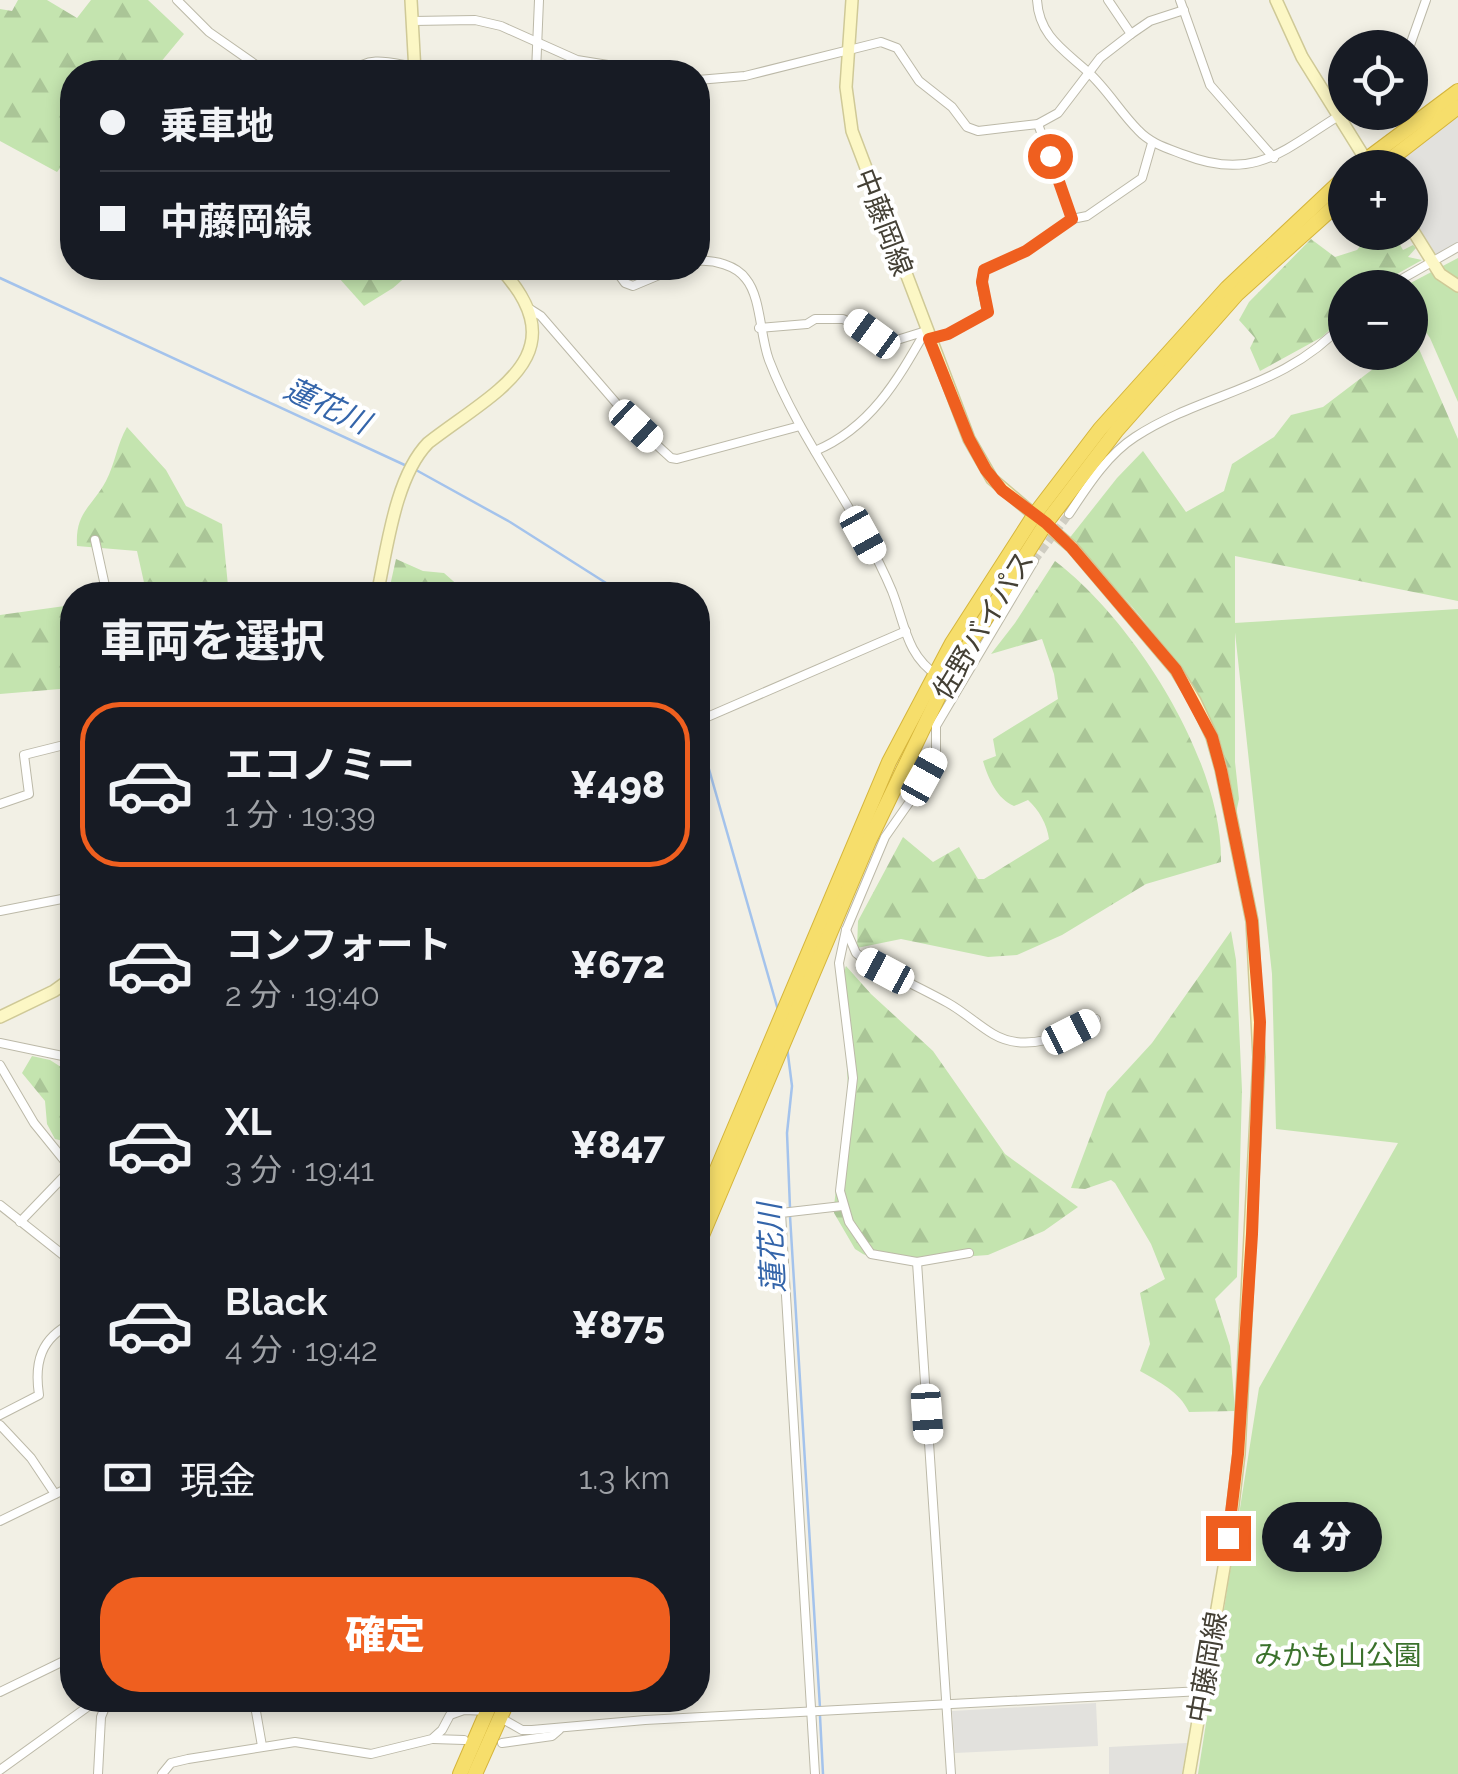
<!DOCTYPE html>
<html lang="ja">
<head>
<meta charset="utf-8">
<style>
	:root { --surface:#171b24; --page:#242831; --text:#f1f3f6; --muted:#9ea1a6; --line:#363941; --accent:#ef5f1f }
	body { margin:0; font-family:Raleway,"Noto Sans JP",sans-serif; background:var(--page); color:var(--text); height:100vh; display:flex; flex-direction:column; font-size:38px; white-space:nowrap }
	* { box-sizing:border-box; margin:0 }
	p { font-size:32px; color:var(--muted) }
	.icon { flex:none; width:55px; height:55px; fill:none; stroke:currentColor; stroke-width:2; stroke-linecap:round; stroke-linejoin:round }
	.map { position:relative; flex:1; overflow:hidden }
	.sheet { position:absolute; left:60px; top:582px; width:650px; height:1130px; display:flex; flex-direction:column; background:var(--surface); border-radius:40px; box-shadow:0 5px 15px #0003 }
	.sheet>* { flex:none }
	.guide { position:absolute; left:60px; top:60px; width:650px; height:220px; border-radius:40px; box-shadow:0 5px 15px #0003; display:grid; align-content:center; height:220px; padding:0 40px; background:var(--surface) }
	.buttons { position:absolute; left:1328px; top:30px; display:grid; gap:20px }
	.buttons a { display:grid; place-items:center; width:100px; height:100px; border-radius:50%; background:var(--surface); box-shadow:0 5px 15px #0003; font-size:50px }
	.end { position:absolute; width:45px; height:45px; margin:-22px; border:12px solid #ef5f1f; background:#fff; box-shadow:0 0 0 5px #fff }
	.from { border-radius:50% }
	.bubble { position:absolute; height:70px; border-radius:35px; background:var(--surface); box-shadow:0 5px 15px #0003; font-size:32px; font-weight:800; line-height:70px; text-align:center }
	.car { position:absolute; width:30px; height:60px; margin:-30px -15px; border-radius:12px; box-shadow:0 0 8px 2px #0007; background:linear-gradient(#fff 24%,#345 0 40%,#fff 0 76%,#345 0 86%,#fff 0) }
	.guide b { display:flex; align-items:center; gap:35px; height:95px; font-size:38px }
	.guide b+b { border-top:2px solid var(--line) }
	.guide i { width:25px; height:25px; background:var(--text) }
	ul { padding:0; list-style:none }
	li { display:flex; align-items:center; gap:30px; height:165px; margin:0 20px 15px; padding:0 20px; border:5px solid transparent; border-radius:40px }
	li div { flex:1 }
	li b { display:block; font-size:38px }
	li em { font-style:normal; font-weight:800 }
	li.selected { border-color:var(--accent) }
	li>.icon { width:90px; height:90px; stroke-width:1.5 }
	h2 { padding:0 40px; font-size:45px; line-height:120px }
	.pay { display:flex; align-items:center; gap:25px; height:110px; padding:0 40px; font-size:38px }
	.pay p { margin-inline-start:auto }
	.cta { display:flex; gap:20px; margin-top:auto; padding:20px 40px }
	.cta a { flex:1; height:115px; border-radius:40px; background:var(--accent); color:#fff; font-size:40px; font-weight:800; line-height:115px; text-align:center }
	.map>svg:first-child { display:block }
	.forest { fill:url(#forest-firs) }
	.park { fill:#c4e4af }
	.parking { fill:#e2e1dd }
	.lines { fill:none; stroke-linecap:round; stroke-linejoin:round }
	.stream { stroke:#a4c3ec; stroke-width:2.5 }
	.street-tunnel { stroke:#cfcdc2; stroke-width:8; stroke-dasharray:8 4; stroke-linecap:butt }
	.street-casing { stroke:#bcb9a8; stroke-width:10 }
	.secondary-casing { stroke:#cfc997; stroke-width:14 }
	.highway-casing { stroke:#d5b53c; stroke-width:16 }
	.street { stroke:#fff; stroke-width:8 }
	.secondary { stroke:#fcf7c5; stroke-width:11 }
	.highway { stroke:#f6de6b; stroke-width:14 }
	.route { stroke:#ef5f1f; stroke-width:12 }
	.labels { text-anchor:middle; stroke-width:8; stroke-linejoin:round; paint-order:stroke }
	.street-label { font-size:28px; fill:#444035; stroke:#fff }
	.park-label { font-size:28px; fill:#3b722c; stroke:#fff }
	.water-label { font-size:30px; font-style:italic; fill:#3465aa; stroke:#fff }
</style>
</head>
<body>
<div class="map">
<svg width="1458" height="1774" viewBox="0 0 1458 1774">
	<defs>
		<pattern id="forest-firs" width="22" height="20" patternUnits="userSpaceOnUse" patternTransform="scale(2.5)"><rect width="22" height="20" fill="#c4e4af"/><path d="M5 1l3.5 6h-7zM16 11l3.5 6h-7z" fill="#aac597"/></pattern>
	</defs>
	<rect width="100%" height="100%" fill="#f2f0e5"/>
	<g class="forest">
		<polygon points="18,0 47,0 77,18 91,0 148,0 184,34 155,69 158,72 72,72 72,132 69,139 72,153 57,172 0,141 0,9 12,11"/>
		<polygon points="1393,232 1403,250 1413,245 1416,248 1408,257 1422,260 1374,287 1345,288 1345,315 1322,337 1260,371 1250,348 1255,338 1239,320 1249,302 1311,239 1335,257 1357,250 1369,236 1381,241"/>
		<polygon points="330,268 416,268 393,288 364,306"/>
		<path d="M1411 339 1419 349 1458 439V601L1235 556V762L1239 799 1236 813C1211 694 1154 623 1068 540L1117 478 1143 451 1186 512 1224 491 1232 464 1274 437 1291 415 1323 407 1394 353 1410 352Z"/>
		<path d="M127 427 166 470 186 506 222 524 228 586 145 587 137 551 77 546C75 512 92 507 106 481 115 464 117 444 127 427Z"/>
		<polygon points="396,559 423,571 444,573 469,595 396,595 390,586"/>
		<path d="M1055 561C1133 620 1223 760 1221 862L1146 884 1062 935 1017 955 988 957 901 939 857 948 858 921 903 837 933 862 959 847 978 879H984L1049 839C1047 824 1039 810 1028 800L1014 806C997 799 988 778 983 761L996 756 993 739 1058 699 1054 674 1042 639 991 654 1015 623Z"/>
		<polygon points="72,605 72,688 0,694 0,615"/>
		<path d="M1231 931 1236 960 1242 1090 1237 1277 1215 1299 1230 1346 1235 1411 1189 1412C1179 1391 1159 1382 1140 1371L1150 1344 1140 1293 1165 1279 1151 1244 1115 1183 1111 1180 1085 1189 1071 1188 1107 1092 1152 1043Z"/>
		<polygon points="846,966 871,994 933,1051 1005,1154 1078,1207 1044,1231 988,1255 919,1260 872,1258 863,1254 855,1249 834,1213 834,1206 848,1087 842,978"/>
		<polygon points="32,1056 50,1060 72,1074 72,1143 55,1139 47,1124 45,1101 22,1073"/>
	</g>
	<g class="park">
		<polygon points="1458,258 1458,402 1430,338 1410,309 1410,288 1401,288"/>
		<polygon points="1458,609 1458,1774 1198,1774 1259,1388 1398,1143 1276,1129 1272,974 1234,623"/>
	</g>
	<g class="parking">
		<polygon points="1458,107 1458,246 1433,260 1410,225 1410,168 1381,168"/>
		<polygon points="1096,1703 1098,1746 955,1753 952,1711"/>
		<polygon points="1187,1743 1182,1774 1109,1774 1109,1747"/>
	</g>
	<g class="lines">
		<g class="stream">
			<polyline points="0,278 409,467"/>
			<polyline points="416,470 510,522 625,595"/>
			<polyline points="698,731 778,1010"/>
			<polyline points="787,1047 792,1086 787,1133 790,1208"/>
			<polyline points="790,1216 820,1708"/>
			<polyline points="820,1716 823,1774"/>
		</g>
		<polyline class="street-tunnel" points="1034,561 1069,514"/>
		<defs>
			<g id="street">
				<polyline points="177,0 209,32 266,72"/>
				<path d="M1037 0C1039 36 1064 50 1088 72 1107 89 1120 112 1138 130 1151 144 1167 148 1185 155 1257 183 1287 147 1345 112"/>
				<polyline points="1180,0 1210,85 1274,158"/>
				<polyline points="413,21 475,20 501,26 577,60 651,72"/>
				<polyline points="1131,34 1150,21 1184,10"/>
				<polyline points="1409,48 1426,0"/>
				<path d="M354 72C368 54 394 64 415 67"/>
				<polyline points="536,72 539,0"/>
				<polyline points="698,80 745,76 881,42 897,48 919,81 952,107 967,127 978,131 1038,124 1058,113 1100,58 1131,34 1108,0"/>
				<polyline points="1038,124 1072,219"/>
				<path d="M698 261C714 260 736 265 746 279 761 297 760 336 769 360 800 441 858 510 892 591 905 624 906 655 938 676"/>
				<polyline points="614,268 625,283 633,286 676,268"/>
				<polyline points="1386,288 1458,247"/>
				<polyline points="530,309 541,316 636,426 671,458 677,459 800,426"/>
				<polyline points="759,328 807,324 815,319 843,319 881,338 897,340 926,331"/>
				<polyline points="929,339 948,334 987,312 981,282 984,270 1026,251 1072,219 1087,216 1142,178 1152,143"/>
				<path d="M815 451C870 428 897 381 925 332"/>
				<path d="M1069 514C1087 487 1107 455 1135 437 1206 391 1283 390 1345 322"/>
				<polyline points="95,540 107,595"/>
				<polyline points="698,721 906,631"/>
				<polyline points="0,804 29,794 24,755 72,743"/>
				<polyline points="0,911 72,897"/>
				<path d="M846 930 856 953 865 960C892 975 921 988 948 1003 964 1012 978 1025 993 1034 1027 1054 1065 1035 1096 1019"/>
				<polyline points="0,1043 72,1058"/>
				<polyline points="0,1065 34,1123 72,1170"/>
				<polyline points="0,1205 72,1262"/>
				<polyline points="20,1222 72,1168"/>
				<polyline points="969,1253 917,1262 871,1254 849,1222 840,1191 853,1078 839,963 846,930 885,837 913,797 936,757 936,726 1034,561"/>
				<polyline points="917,1262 951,1774"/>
				<path d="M0 1415 39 1395C34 1362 41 1338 72 1323"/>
				<polyline points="0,1425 31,1458 55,1494"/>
				<polyline points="0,1521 72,1486"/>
				<polyline points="0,1692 72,1657"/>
				<polyline points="254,1700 262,1746"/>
				<polyline points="501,1718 522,1730 532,1730 645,1720 1202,1691"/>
				<polyline points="433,1739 464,1740"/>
				<polyline points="502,1743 552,1736 559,1730"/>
				<polyline points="0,1770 97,1700"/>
				<polyline points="98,1774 101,1717 108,1700"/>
				<polyline points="162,1774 171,1763 188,1759 295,1742 371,1754 432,1739 442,1730 450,1715 464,1710 489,1711"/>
				<polyline points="815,1774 781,1213 842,1206"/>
			</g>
			<g id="secondary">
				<polyline points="411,0 415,72"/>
				<polyline points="852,0 846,87 852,131 969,439 992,479 1072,547 1176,670 1195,701 1212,737 1221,769 1252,921 1259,1057 1239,1454 1229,1538 1189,1774"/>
				<polyline points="1276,0 1302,57 1371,168"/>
				<polyline points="1410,226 1440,274 1458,286"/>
				<path d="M377 595C387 549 395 477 428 443 495 391 580 355 500 268"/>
				<polyline points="0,1017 54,991 72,978"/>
			</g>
			<g id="highway">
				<polyline points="1355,168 1458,91"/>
				<polyline points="1379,168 1458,107"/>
				<polyline points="698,1214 889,762 952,643 1035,514 1100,429 1227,288 1345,177"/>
				<polyline points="698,1245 869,841 946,681 1046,523 1117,430 1237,294 1345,197"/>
				<polyline points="460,1774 492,1700"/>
				<polyline points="475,1774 508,1700"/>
			</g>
		</defs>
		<use href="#street" class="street-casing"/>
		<use href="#secondary" class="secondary-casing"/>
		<use href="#highway" class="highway-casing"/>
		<use href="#street" class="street"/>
		<use href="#secondary" class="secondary"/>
		<use href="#highway" class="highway"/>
	</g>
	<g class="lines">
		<polyline class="route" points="1050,156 1072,219 1026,251 984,270 982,282 988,312 948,334 929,339 969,439 986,470 1002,490 1046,523 1072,548 1176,670 1212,737 1221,770 1252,921 1260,1022 1252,1234 1238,1454 1228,1538"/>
	</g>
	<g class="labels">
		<g class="street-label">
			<text transform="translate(884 222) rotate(69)" y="10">中藤岡線</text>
			<text transform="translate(983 625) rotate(-59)" y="10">佐野バイパス</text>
			<text transform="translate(1207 1667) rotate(-80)" y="10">中藤岡線</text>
		</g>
		<g class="park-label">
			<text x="1338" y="1665">みかも山公園</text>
		</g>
		<g class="water-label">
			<text transform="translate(327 406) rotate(25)" y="10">蓮花川</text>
			<text transform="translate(772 1248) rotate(-93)" y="10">蓮花川</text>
		</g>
	</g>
</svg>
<div class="buttons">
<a><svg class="icon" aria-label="locate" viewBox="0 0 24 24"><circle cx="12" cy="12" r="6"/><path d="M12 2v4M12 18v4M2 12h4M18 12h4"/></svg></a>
<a>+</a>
<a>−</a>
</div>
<i class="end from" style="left:1050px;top:156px"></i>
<i class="end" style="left:1228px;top:1538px"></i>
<div class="bubble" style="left:1262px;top:1502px;width:120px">4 分</div>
<i class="car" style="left:872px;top:334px;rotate:306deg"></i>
<i class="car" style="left:636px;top:426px;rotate:133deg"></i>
<i class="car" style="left:863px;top:535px;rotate:151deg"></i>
<i class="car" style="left:924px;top:777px;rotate:29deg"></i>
<i class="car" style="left:885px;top:971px;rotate:298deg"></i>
<i class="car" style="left:1071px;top:1032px;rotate:63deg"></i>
<i class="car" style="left:927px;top:1414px;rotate:176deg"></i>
<div class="guide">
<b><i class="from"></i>乗車地</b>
<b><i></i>中藤岡線</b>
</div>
<section class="sheet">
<h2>車両を選択</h2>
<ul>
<li class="selected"><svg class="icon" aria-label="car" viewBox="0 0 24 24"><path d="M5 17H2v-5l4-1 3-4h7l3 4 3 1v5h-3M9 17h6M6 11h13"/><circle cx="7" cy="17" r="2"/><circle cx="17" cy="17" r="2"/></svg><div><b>エコノミー</b><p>1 分 · 19:39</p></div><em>¥498</em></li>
<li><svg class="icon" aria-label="car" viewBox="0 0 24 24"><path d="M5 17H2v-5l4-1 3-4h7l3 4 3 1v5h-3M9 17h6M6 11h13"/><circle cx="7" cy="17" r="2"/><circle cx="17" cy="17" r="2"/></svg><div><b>コンフォート</b><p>2 分 · 19:40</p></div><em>¥672</em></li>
<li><svg class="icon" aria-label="car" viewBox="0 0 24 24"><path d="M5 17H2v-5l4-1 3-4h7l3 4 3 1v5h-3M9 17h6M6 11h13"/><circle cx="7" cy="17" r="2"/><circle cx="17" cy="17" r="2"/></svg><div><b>XL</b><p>3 分 · 19:41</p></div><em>¥847</em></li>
<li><svg class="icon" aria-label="car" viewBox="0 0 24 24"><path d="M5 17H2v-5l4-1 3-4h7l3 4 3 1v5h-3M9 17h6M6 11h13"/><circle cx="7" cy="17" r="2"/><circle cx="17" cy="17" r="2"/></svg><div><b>Black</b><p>4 分 · 19:42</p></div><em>¥875</em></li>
</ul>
<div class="pay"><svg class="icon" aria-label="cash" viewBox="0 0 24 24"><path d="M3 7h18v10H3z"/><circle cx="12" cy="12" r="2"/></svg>現金<p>1.3 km</p></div>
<div class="cta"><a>確定</a></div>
</section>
</div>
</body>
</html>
